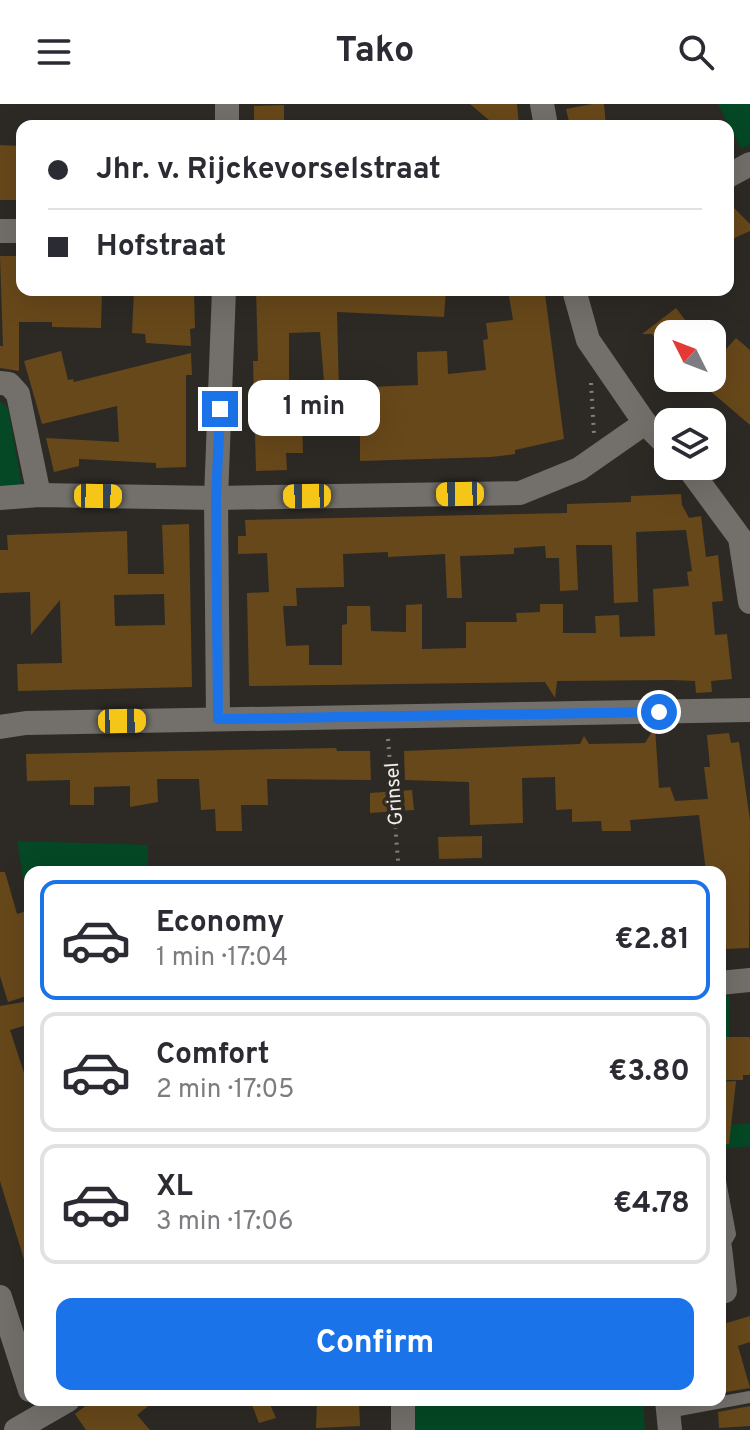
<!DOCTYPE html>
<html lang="en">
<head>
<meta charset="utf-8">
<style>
	:root { --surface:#fff; --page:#f7f7f7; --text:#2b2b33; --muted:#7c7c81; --line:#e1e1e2; --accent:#1a73e8 }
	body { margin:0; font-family:Overpass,sans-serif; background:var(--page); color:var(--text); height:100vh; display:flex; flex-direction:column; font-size:30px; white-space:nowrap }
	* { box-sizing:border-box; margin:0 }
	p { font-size:26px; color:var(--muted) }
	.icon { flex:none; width:44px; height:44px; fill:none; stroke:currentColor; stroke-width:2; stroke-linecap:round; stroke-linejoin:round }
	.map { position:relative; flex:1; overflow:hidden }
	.details { position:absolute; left:24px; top:762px; width:702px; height:540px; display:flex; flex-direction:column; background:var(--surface); border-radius:16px; box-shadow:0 8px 32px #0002 }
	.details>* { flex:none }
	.top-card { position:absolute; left:16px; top:16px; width:718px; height:176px; border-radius:16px; box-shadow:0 8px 32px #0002; display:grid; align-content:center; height:176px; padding:0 32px; background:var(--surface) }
	.needle { width:52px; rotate:312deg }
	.buttons { position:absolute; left:654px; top:216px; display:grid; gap:16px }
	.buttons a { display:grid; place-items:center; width:72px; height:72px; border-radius:16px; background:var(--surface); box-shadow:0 8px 32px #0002; font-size:40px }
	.end { position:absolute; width:36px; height:36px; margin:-18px; border:10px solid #1a73e8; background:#fff; box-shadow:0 0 0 4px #fff }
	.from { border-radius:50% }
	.bubble { position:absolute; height:56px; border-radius:16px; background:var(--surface); box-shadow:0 8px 32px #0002; font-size:26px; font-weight:700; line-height:56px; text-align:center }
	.car { position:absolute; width:24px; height:48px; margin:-24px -12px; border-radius:10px; box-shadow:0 0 6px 2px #0007; background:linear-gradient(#f5c518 24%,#345 0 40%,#f5c518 0 76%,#345 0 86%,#f5c518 0) }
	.top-card b { display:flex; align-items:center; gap:28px; height:76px; font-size:30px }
	.top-card b+b { border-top:2px solid var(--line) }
	.top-card i { width:20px; height:20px; background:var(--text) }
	ul { padding:14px 0 0; list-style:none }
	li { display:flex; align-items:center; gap:24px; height:120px; margin:0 16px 12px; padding:0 16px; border:4px solid var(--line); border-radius:16px }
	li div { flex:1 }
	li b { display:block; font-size:30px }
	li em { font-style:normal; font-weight:700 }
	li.selected { border-color:var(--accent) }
	li>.icon { width:72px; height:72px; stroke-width:1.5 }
	.primary-button { display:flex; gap:16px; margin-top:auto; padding:16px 32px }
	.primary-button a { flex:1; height:92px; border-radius:16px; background:var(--accent); color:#fff; font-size:32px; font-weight:700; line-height:92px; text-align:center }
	header { display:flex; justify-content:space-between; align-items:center; height:104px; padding:0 32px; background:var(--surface); font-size:36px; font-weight:700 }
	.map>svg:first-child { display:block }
	.green { fill:#044825 }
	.building { fill:#67481a; fill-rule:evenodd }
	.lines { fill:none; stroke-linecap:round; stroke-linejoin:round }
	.path { stroke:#817e7b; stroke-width:4; stroke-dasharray:2 6; stroke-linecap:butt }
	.service { stroke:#73706b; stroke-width:12 }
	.minor { stroke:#73706b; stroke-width:24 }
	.tertiary { stroke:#73706b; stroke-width:24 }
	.route { stroke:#1a73e8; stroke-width:10 }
	.labels { text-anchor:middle; stroke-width:8; stroke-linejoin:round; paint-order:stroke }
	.street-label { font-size:20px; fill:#efecea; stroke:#2d2a25 }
</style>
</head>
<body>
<header><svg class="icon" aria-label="menu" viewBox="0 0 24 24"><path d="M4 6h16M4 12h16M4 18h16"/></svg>Tako<svg class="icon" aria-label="search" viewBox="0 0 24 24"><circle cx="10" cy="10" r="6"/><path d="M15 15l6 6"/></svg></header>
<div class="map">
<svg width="750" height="1326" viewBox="0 0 750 1326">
	<rect width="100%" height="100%" fill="#2d2a25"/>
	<g class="green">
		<polygon points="718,0 750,0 750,40 741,45"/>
		<polygon points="0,297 8,304 23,389 0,390"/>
		<polygon points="17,737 148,741 148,768 76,763 69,768 30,768 30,813"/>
		<polygon points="730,892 727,1018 734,1021 750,1019 750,1042 720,1045 720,893"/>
		<polygon points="414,1296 643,1296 645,1326 415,1326"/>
	</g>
	<g class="building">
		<polygon points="470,0 517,0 519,21 496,22"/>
		<polygon points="592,0 604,0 606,22 570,22 566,5"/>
		<polygon points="284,1 284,22 254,22 254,2"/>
		<polygon points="0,41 22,42 22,96 0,96"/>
		<polygon points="728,98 750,120 750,127 728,137"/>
		<polygon points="0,152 22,152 22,186 102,186 101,224 52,223 52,218 19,218 19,267 0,264 0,242 3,242"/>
		<polygon points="134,186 194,186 195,224 190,225 191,242 146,239 145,230 132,229"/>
		<polygon points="256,186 446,186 444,213 337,208 339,290 325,290 320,228 289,229 289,288 301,288 303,349 286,349 287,366 256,367 253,257 258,257"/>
		<polygon points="508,186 545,190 564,335 515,346 515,350 491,353 360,357 360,330 371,330 370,283 418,281 417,248 447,247 448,270 486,266 483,236 488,235 486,219 513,216"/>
		<polygon points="676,204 696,230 668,230 668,250 652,230 642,230"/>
		<polygon points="736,234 750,246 750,321 695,274 712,274 712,245 720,252"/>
		<polygon points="61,247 68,276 73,275 74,278 191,249 192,271 186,271 186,363 156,364 156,359 79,355 79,362 54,368 46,334 119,338 117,302 42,320 24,257"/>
		<path d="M681 390 682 401 689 414 701 412 706 453 718 451 723 497 712 498 715 531 727 530 732 575 711 577 712 588 696 589 695 577 671 576 557 577 555 594 545 578 249 582 247 489 269 488 267 449 238 450V432H246L245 416 567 409V400L631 398V392ZM686 426 692 467 687 468 689 482 653 485 655 532 620 533 619 511 595 512 596 529H563V500H540V508L516 509 517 518H466V544L422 545V500L406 501V528L371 527 370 502H347V520L342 521V561H309V541L286 542 283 502H297L296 484 344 483 343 450 388 448V453L445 450 447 494H462L460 452 514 450V444L545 442 546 454H559L560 487 578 486 576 441H612L614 499 638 498 636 428Z"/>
		<path d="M189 420 192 583 18 587 17 560 62 559 60 496 31 531 30 488 0 489V446H8L7 431 127 427 128 470H164L162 421ZM164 490 165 521 115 522 114 491Z"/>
		<polygon points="655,623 659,684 670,683 675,697 708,695 704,663 710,663 707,631 729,629 731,639 739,638 750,717 749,844 723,845 720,768 706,768 699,711 630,716 631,727 602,727 601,717 572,718 572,705 556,706 555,673 522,674 523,719 470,721 469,678 405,676 404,647 580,640 584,632 589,640 645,639"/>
		<polygon points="336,644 337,647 370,647 371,676 267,675 268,701 241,701 242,727 216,727 215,705 201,706 199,675 157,675 158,698 130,703 130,682 94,683 94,701 70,701 70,676 27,677 26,650"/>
		<polygon points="412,686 414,706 370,709 370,689"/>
		<polygon points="482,732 482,754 439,755 438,733"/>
		<polygon points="0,768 5,768 17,810 30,806 30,891 8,898 0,872"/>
		<polygon points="24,898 30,920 10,926 30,987 30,1161 26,1162 0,1077 0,902"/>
		<polygon points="723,933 750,933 750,971 743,971 743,976 724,976"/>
		<polygon points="736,977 729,1040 720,1040 720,978"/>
		<polygon points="750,1212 750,1238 738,1242 750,1284 720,1289 720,1221"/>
		<polygon points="93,1296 156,1296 137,1311 150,1326 86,1326 75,1310"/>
		<polygon points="268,1296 276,1314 259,1319 252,1301"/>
		<polygon points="317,1296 359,1296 360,1322 316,1324"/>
		<polygon points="750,1302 750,1322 719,1324 718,1308"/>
	</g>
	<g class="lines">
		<g class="path">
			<polyline points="591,279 594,330"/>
			<polyline points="388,635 399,768"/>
		</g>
		<g class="service">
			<polyline points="720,1077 730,1130 722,1144"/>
			<polyline points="668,1308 750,1293"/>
		</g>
		<g class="minor">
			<polyline points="542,0 546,22"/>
			<polyline points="227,22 227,0"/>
			<polyline points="728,72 750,60"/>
			<polyline points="0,127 22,127"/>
			<polyline points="574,186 588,236 645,319 668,342"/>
			<polyline points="0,279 9,280 18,290 39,391"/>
			<polyline points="687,362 740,434 750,498"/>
			<polyline points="0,394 39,391 216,394 520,389 579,365 645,319"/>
			<polyline points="218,615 216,394 224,186"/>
			<polyline points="0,623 26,619 750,606"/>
			<polyline points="720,1144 725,1187 720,1187"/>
			<polyline points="0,1193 30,1286"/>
			<polyline points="403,1296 403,1326"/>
			<polyline points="667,1296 670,1326"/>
		</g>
		<g class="tertiary">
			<polyline points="720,879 750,876"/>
			<polyline points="16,1326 68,1296"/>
		</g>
	</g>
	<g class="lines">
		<polyline class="route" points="220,305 216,394 218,615 659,608"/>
	</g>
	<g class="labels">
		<g class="street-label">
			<text transform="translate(393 690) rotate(-94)" y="7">Grinsel</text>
		</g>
	</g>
</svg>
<div class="buttons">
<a><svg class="needle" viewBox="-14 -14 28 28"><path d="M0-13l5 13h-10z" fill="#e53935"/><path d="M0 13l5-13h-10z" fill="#7c7c81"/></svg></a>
<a><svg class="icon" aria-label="layers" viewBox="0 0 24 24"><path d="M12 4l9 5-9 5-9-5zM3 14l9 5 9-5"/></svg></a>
</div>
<i class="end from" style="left:659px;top:608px"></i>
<i class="end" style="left:220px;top:305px"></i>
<div class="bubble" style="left:248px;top:276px;width:132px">1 min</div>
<i class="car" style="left:460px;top:390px;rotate:269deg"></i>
<i class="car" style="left:98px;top:392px;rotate:91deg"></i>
<i class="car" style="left:307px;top:392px;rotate:269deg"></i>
<i class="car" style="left:122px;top:617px;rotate:89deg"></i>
<div class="top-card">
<b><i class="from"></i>Jhr. v. Rijckevorselstraat</b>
<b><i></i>Hofstraat</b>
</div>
<section class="details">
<ul>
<li class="selected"><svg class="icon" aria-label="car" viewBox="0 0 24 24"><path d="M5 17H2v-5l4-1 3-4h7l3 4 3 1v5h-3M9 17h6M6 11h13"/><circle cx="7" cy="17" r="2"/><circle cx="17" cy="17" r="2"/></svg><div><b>Economy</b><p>1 min · 17:04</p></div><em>€2.81</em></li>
<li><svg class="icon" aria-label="car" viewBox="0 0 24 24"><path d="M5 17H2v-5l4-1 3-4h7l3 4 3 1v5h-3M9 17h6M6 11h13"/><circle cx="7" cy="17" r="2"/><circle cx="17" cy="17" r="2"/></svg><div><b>Comfort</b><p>2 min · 17:05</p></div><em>€3.80</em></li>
<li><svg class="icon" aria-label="car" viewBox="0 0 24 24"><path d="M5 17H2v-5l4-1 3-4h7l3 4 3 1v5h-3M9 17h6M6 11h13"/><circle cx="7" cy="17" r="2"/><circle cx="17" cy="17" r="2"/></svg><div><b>XL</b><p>3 min · 17:06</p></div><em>€4.78</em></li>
</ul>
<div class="primary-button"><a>Confirm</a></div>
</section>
</div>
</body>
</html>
